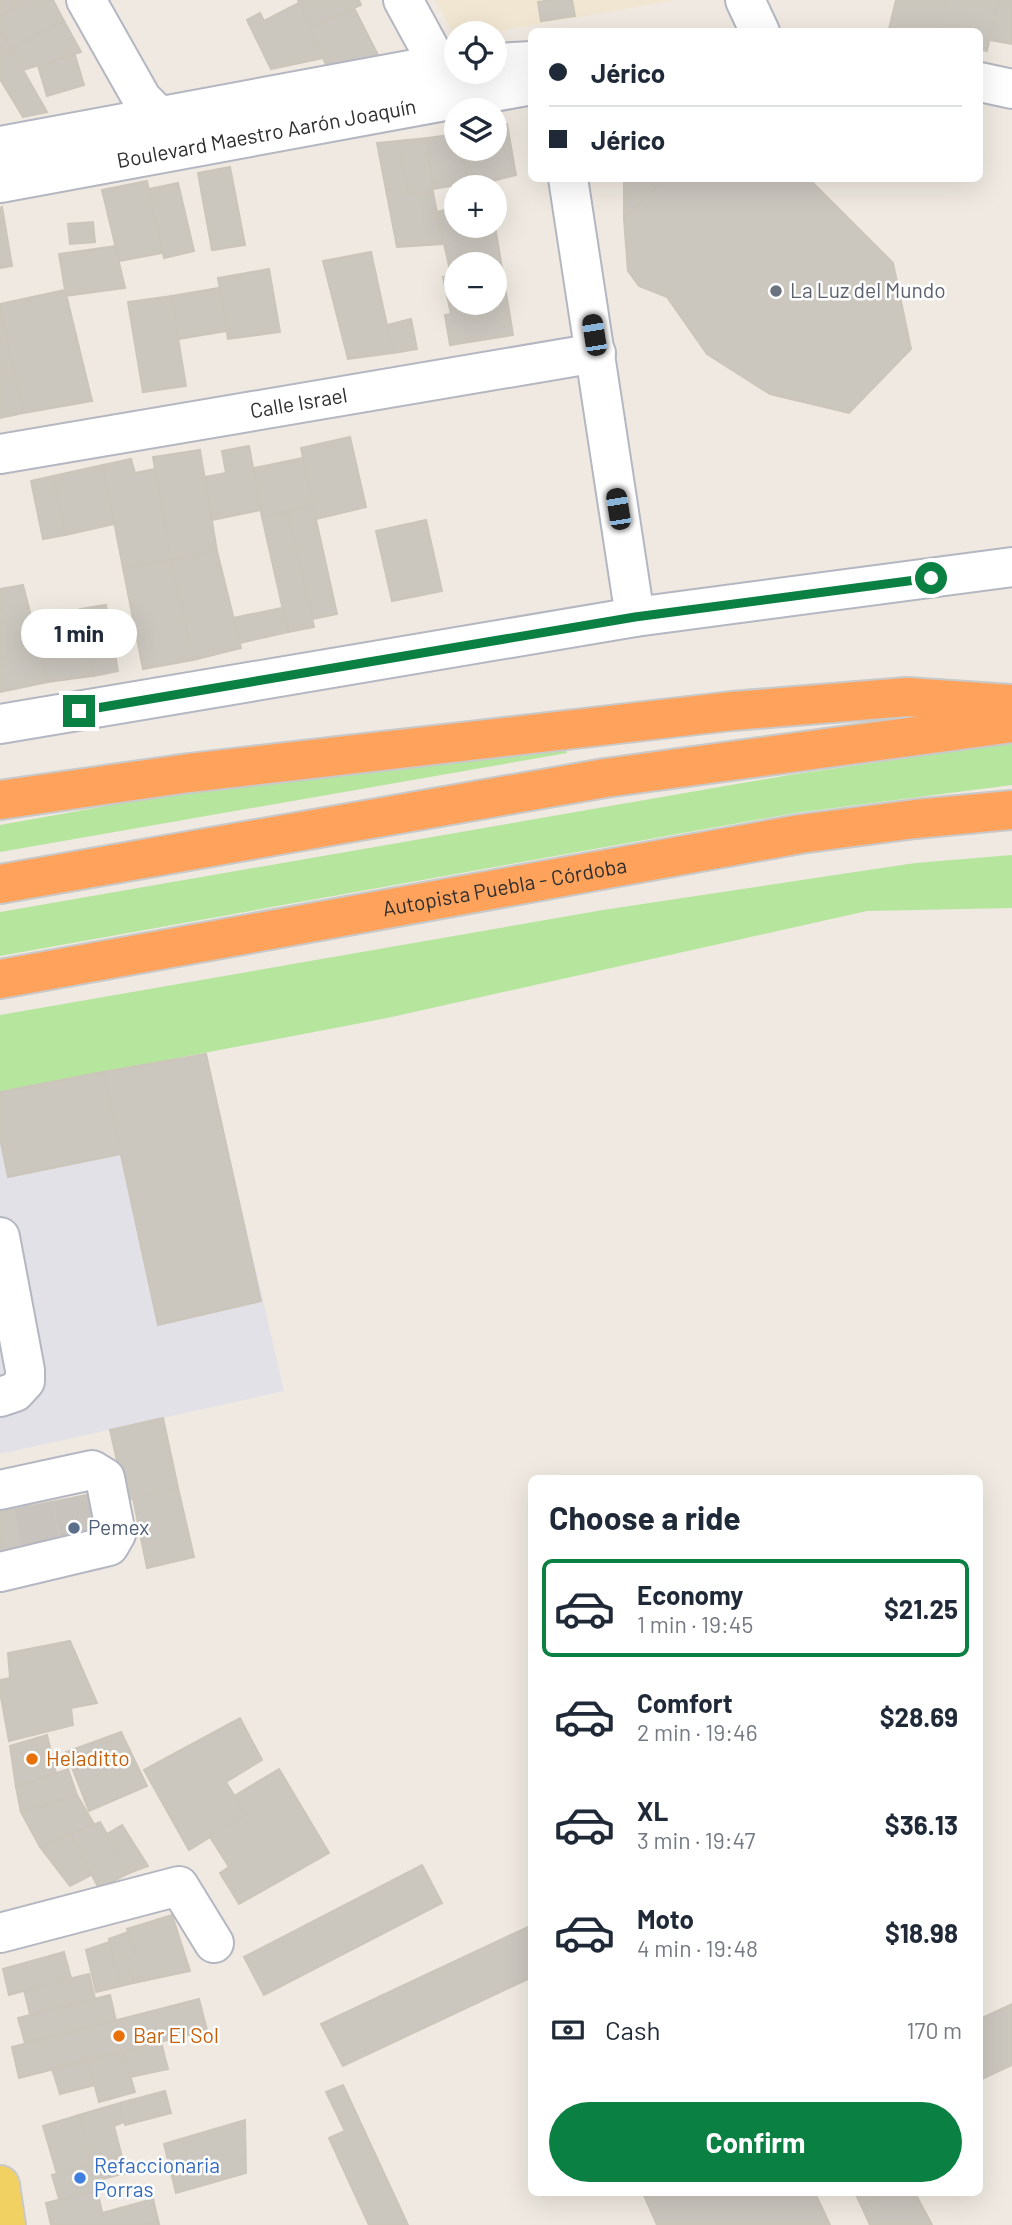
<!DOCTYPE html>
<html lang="en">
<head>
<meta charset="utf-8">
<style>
	:root { --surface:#fff; --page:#f6f6f7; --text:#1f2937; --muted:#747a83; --line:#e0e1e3; --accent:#0b8043 }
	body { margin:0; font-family:Barlow,sans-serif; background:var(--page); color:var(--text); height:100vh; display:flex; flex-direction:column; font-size:26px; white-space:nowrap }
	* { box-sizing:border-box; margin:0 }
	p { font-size:23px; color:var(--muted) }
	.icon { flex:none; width:38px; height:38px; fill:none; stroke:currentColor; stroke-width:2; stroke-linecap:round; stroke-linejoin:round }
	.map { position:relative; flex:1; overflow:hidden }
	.drawer { position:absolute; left:528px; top:1475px; width:455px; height:721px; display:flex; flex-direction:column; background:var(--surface); border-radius:10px; box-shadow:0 7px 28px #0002 }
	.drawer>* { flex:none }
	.banner { position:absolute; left:528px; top:28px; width:455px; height:154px; border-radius:10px; box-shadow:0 7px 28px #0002; display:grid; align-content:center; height:154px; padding:0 21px; background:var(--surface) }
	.controls { position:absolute; left:444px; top:21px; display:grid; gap:14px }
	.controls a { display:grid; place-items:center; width:63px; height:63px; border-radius:50%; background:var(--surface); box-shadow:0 7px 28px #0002; font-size:35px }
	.end { position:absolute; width:32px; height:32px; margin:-16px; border:9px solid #0b8043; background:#fff; box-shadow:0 0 0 4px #fff }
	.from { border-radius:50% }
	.bubble { position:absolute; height:49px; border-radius:24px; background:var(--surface); box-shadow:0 7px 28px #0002; font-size:23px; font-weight:700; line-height:49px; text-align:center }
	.car { position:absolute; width:21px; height:42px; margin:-21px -10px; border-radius:9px; box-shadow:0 0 5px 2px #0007; background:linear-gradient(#222 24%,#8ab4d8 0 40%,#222 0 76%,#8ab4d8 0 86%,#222 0) }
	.banner b { display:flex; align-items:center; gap:24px; height:66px; font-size:26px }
	.banner b+b { border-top:2px solid var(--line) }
	.banner i { width:18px; height:18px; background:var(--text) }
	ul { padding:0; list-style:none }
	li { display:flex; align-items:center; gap:21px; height:98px; margin:0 14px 10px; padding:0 7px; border:4px solid transparent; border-radius:10px }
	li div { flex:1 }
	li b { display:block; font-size:26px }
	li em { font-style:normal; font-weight:700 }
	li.on { border-color:var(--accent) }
	li>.icon { width:63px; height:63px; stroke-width:1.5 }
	h2 { padding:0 21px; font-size:32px; line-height:84px }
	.pay { display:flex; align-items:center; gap:18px; height:77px; padding:0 21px; font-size:26px }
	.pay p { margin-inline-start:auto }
	.cta { display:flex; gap:14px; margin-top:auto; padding:14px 21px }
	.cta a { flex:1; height:80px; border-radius:42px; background:var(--accent); color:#fff; font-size:28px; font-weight:700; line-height:80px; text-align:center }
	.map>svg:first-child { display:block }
	.industrial { fill:#e3e1e8 }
	.education { fill:#f0e6d1 }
	.green { fill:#b6e59e }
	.building { fill:#cbc7bf; stroke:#cbc5ba; stroke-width:2; fill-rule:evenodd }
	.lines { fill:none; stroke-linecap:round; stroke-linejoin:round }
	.minor-tunnel { stroke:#c8c4bd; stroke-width:38; stroke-dasharray:38 19; stroke-linecap:butt }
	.minor-casing { stroke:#b4b7c1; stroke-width:42 }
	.major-casing { stroke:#c9c9c9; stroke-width:42 }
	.highway-casing { stroke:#c9c9c9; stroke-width:42 }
	.minor { stroke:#fff; stroke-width:38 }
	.major { stroke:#f2d163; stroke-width:38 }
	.highway { stroke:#ffa35c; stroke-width:38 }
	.route { stroke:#0b8043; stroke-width:9 }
	.worship-dot { fill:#6b7280; stroke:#fff; stroke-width:2.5 }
	.service-dot { fill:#5c6f8a; stroke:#fff; stroke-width:2.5 }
	.food-dot { fill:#e8710a; stroke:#fff; stroke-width:2.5 }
	.shop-dot { fill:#3f7fe0; stroke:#fff; stroke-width:2.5 }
	.labels { text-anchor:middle; stroke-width:5; stroke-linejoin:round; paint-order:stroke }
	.street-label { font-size:21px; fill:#2e2e2e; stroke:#fff }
	.worship-label { font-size:21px; fill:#5b616d; stroke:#fff; text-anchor:start }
	.service-label { font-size:21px; fill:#4e5e75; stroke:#fff; text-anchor:start }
	.food-label { font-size:21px; fill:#c56008; stroke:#fff; text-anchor:start }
	.shop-label { font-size:21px; fill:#366cbe; stroke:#fff; text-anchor:start }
</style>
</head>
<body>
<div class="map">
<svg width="1012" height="2225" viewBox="0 0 1012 2225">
	<rect width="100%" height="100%" fill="#efe9e1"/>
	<polygon class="industrial" points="206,1054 284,1391 0,1454 0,1092"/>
	<polygon class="education" points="435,0 677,0 487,33 457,33 457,39"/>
	<g class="green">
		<polygon points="1012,743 1012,785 795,813 0,956 0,912 789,775"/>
		<polygon points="564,744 567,753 0,852 0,825 172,794"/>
		<polygon points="1012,855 1012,908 867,911 387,1018 0,1092 0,1015 603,910 915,863"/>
	</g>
	<g class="building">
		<polygon points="0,0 28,0 0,16"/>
		<polygon points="28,0 53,0 64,21 11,48 0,29 0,16"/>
		<polygon points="298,0 359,0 361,5 310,28"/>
		<polygon points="550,0 572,0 575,16 541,21 538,2"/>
		<polygon points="896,0 947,0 939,32 889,29"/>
		<polygon points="947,0 998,0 987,51 980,49 980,32 939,32"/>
		<polygon points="998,0 1012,0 1012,44 989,40"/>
		<polygon points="299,3 323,58 271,69 247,20 260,13 264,21"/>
		<polygon points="354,8 379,57 326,65 310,28"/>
		<polygon points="64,21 81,52 23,70 11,48"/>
		<polygon points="0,29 23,70 47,112 23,117 0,79"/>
		<polygon points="75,55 84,85 47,96 38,66"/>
		<polygon points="507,124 516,175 468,187 462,149 495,149 495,126"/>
		<polygon points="457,134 457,149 462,149 467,183 433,189 427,138"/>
		<polygon points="427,138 433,192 408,194 398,141"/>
		<polygon points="398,141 408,194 433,192 443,244 397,247 377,143"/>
		<polygon points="230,167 245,245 212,250 198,173"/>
		<polygon points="624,178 667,178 624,219"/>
		<polygon points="667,178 808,178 893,263 911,349 849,413 770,394 707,354 667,297 639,286 628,271 624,219"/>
		<polygon points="147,181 162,253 119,261 102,190"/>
		<polygon points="178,183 194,251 164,258 149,189"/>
		<polygon points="2,207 12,266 0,268 0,208"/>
		<path d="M457 207V226H495L513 335 450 345 445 315 451 314 443 277 451 275 437 212ZM457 264H495V303H457Z"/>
		<polygon points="93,222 95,242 70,244 68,224"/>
		<polygon points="115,246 125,288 66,296 59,254"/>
		<polygon points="371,252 393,353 348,359 323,261"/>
		<polygon points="269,269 280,332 228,339 218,278"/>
		<polygon points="219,288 227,331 178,339 171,296"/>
		<polygon points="65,290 92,401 23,413 0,304"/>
		<polygon points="171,296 186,386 143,392 128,302"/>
		<polygon points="0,306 23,413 0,418"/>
		<polygon points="411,319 417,349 393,353 387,325"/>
		<polygon points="350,437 366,507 316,519 301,448"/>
		<polygon points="249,446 261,510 212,520 205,477 226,473 222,451"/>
		<polygon points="200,450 217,551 171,560 153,457"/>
		<polygon points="303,458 313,506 262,517 254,468"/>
		<polygon points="131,459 135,473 155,469 171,560 123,568 103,465"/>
		<polygon points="103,465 114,524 65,535 53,476"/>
		<polygon points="53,476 65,535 43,539 31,481"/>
		<polygon points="313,506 337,614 312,619 287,511"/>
		<polygon points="287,511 314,627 288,632 262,517"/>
		<polygon points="426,520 442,591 392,601 376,531"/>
		<polygon points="217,551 241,648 193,660 171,560"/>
		<polygon points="171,560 193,660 143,669 123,568"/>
		<polygon points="23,585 48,682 0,692 0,589"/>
		<polygon points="106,605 118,671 93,676 80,609"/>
		<polygon points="282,608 288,632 240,643 233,618"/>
		<polygon points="85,634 93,676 48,682 37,641"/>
		<polygon points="206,1054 261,1301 158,1325 103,1072"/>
		<polygon points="103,1072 121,1154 8,1177 0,1138 0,1092"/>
		<polygon points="163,1418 178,1488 126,1500 110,1430"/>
		<polygon points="178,1488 194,1557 147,1568 133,1498"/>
		<polygon points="87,1495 95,1532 1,1552 0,1512"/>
		<polygon points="70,1641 97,1703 71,1708 73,1725 9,1741 0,1692 0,1680 10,1678 8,1653"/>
		<polygon points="240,1718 262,1760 226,1782 246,1815 189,1850 144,1770"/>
		<polygon points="121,1732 147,1786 89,1811 66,1752"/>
		<polygon points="47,1735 56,1773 16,1787 10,1746"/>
		<polygon points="68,1769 77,1795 21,1812 16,1787"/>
		<polygon points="279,1769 329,1853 239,1904 220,1873 229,1867 210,1837 246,1815 234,1796"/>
		<polygon points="77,1795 94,1824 40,1847 21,1812"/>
		<polygon points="100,1822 129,1873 99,1889 71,1834"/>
		<polygon points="122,1825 148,1866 129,1873 107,1834"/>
		<polygon points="71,1834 91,1875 70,1886 40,1847"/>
		<polygon points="422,1865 442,1903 264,1995 244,1957"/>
		<polygon points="172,1915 190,1971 133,1983 126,1958 135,1956 127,1929"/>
		<polygon points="532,1925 532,1977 343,2066 321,2024"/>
		<polygon points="128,1932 135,1956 126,1958 133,1983 121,1986 109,1939"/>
		<polygon points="109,1942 121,1986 96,1992 86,1950"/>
		<polygon points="64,1952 71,1978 9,1995 3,1969"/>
		<polygon points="89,1974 95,1999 30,2014 24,1990"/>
		<polygon points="110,1995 116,2021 25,2043 18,2018"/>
		<polygon points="199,1999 207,2030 19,2078 12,2047"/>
		<polygon points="1012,2004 1012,2065 980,2080 980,2019"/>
		<polygon points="161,2042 168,2069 130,2077 123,2052"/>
		<polygon points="123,2052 135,2092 99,2102 88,2060"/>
		<polygon points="88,2060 95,2085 60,2094 52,2069"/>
		<polygon points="343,2085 408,2225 369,2225 329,2138 345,2131 326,2092"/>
		<polygon points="165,2091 171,2113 125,2125 120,2103"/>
		<polygon points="120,2103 124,2122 114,2126 122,2157 92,2165 79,2115"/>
		<polygon points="79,2115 92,2165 57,2174 43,2126"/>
		<polygon points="245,2120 246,2173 176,2193 164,2144"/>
		<polygon points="122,2157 126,2173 95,2181 97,2190 59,2199 52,2175"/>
		<polygon points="97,2190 105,2225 51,2225 46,2203"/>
		<polygon points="643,2193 815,2193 830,2225 657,2225"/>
		<polygon points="855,2193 886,2193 861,2205"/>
		<polygon points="886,2193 915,2193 932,2225 870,2225 861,2205"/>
		<polygon points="153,2199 159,2224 105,2225 102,2213"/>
	</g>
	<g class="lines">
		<g class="minor-tunnel">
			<polyline points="71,1498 80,1535"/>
			<polyline points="33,1505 40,1544"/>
		</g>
		<defs>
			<g id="minor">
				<polyline points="86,0 142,99 158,115 169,133"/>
				<polyline points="403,0 451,88"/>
				<polyline points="745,0 760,32"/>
				<polyline points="495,63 532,61"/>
				<polyline points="980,82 1012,89"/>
				<polyline points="0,146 410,70 457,66"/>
				<polyline points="568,178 635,617"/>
				<path id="s1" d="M0 183 532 85"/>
				<path id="s2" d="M0 454 596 353"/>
				<polyline points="0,724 635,617 1012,567"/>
				<polyline points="0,1237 25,1370 25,1381 15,1392 0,1397"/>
				<polyline points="0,1490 92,1470 105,1478 116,1534 109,1546 0,1572"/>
				<polyline points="0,1933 179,1886 214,1943"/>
			</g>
			<polyline id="major" points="0,2185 6,2225"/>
			<g id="highway">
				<polyline points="0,800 189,773 732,711 907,697 1012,704"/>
				<polyline points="0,884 605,778 1012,723"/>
				<path id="s3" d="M0 979 800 834 915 819 1012 810"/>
			</g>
		</defs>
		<use href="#minor" class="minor-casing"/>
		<use href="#major" class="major-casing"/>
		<use href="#highway" class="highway-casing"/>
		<use href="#minor" class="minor"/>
		<use href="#major" class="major"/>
		<use href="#highway" class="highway"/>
	</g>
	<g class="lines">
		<polyline class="route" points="79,711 635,617 931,578"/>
	</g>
	<circle class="worship-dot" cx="776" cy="291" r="7"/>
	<circle class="service-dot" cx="74" cy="1528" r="7"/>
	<g class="food-dot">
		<circle cx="32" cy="1759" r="7"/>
		<circle cx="119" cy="2036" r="7"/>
	</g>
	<circle class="shop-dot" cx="80" cy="2178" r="7"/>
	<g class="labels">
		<g class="street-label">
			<text dy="7" stroke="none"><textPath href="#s1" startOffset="271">Boulevard Maestro Aarón Joaquín</textPath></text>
			<text dy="7" stroke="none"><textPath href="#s2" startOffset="303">Calle Israel</textPath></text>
			<text dy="7" stroke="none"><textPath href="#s3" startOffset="513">Autopista Puebla - Córdoba</textPath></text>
		</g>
		<g class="worship-label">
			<text x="790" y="298">La Luz del Mundo</text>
		</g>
		<g class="service-label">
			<text x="88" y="1535">Pemex</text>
		</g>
		<g class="food-label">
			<text x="46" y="1766">Heladitto</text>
			<text x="133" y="2043">Bar El Sol</text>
		</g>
		<g class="shop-label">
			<text x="94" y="2173">Refaccionaria<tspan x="94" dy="24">Porras</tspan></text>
		</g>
	</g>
</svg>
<div class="controls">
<a><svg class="icon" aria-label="locate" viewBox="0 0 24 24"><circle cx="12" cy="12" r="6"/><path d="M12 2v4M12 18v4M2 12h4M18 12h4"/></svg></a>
<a><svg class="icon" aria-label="layers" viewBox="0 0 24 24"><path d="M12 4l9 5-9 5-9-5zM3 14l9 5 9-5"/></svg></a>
<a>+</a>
<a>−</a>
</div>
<i class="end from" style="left:931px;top:578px"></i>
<i class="end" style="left:79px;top:711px"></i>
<div class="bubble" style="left:21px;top:609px;width:116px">1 min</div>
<i class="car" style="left:594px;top:335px;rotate:351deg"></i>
<i class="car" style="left:618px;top:509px;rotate:351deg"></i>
<div class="banner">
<b><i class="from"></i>Jérico</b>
<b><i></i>Jérico</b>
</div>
<section class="drawer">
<h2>Choose a ride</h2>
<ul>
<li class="on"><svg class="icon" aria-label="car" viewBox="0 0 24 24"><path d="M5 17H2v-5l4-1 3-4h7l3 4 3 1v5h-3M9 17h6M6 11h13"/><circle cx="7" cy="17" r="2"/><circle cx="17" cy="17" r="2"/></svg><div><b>Economy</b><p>1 min · 19:45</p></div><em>$21.25</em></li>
<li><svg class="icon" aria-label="car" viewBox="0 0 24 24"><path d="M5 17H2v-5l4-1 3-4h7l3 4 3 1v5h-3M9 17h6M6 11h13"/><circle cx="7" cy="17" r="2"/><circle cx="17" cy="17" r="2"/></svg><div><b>Comfort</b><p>2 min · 19:46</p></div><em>$28.69</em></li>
<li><svg class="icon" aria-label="car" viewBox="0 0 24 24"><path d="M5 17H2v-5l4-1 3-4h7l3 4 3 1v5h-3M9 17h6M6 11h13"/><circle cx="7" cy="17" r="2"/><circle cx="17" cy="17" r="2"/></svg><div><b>XL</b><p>3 min · 19:47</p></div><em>$36.13</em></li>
<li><svg class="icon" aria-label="car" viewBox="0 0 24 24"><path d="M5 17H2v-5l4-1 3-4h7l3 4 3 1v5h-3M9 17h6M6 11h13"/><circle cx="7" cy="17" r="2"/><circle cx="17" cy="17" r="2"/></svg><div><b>Moto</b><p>4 min · 19:48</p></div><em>$18.98</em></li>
</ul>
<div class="pay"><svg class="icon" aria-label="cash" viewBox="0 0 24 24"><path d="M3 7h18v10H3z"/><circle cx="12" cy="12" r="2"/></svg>Cash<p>170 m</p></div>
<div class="cta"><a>Confirm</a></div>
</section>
</div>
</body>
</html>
